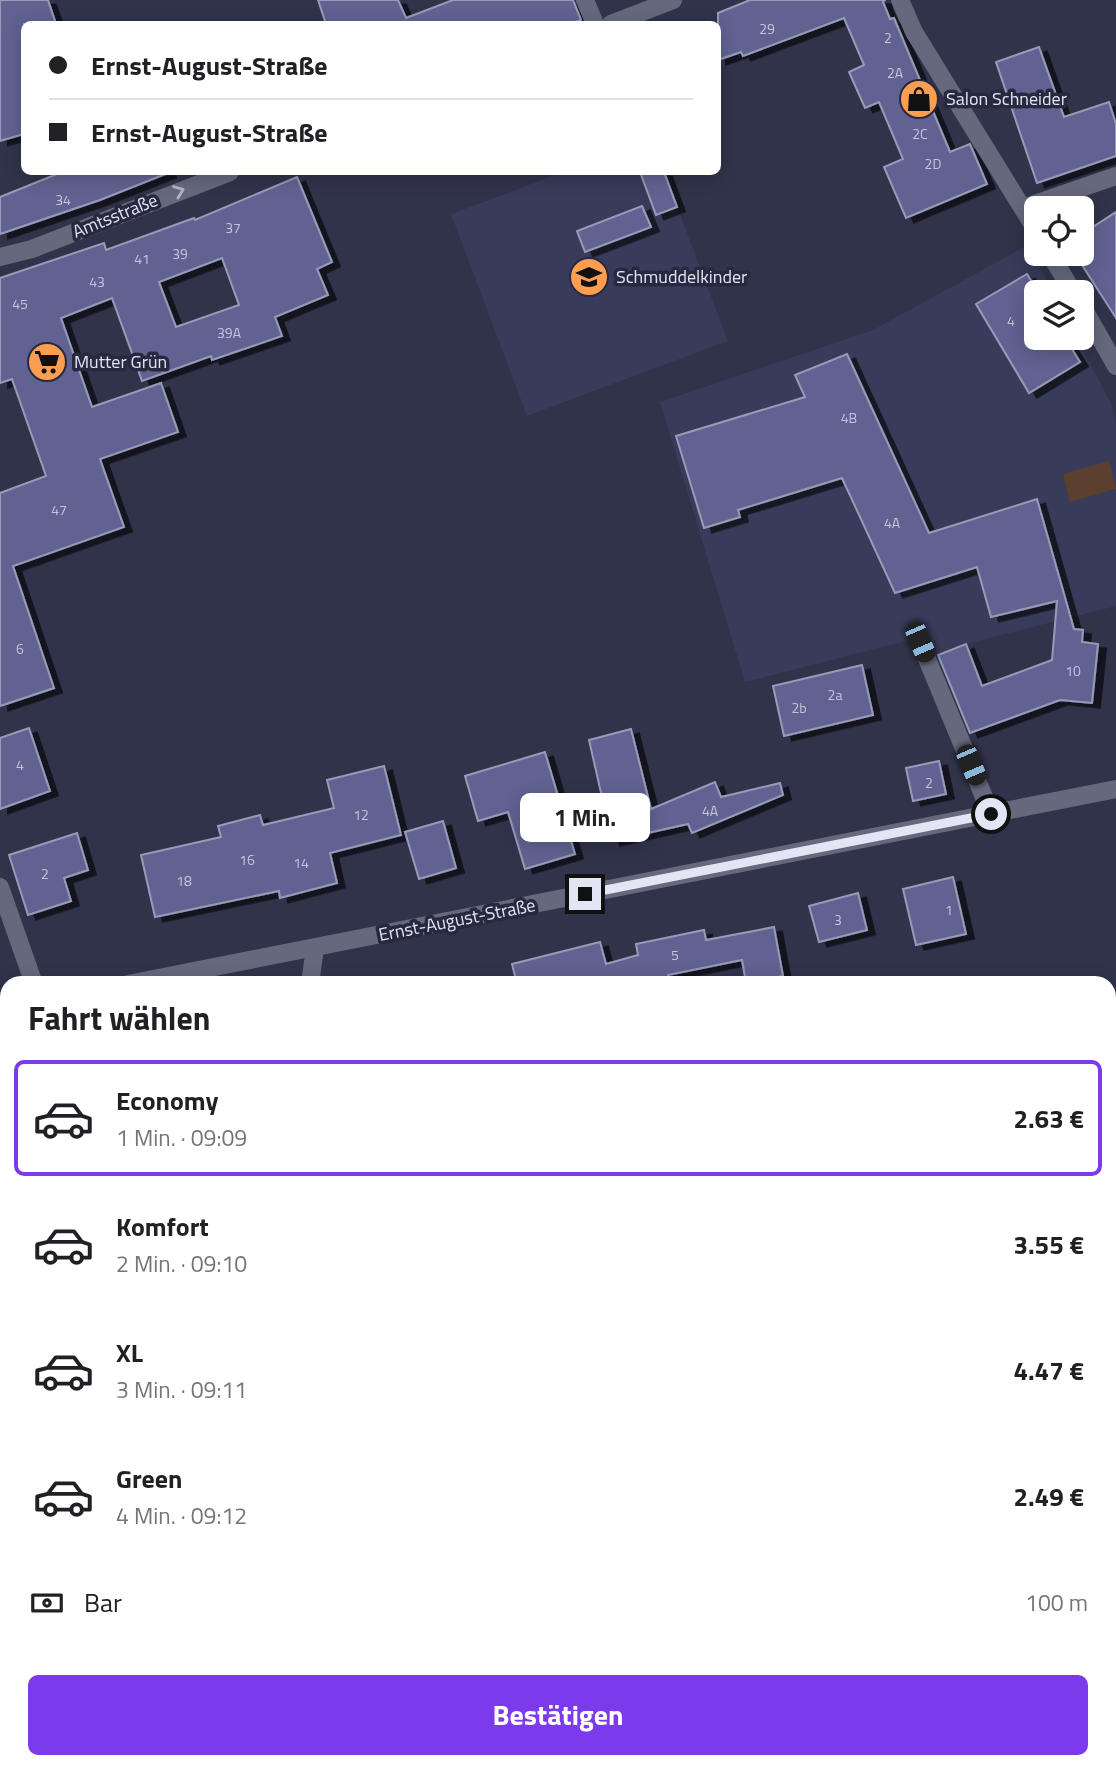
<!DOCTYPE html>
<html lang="de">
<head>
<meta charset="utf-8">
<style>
	:root { --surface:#fff; --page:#f2f2f2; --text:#202124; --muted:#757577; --line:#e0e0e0; --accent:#7c3aed }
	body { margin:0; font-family:"Titillium Web",sans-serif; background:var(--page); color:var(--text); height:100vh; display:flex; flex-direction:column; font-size:26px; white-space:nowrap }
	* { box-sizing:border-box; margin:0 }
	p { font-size:23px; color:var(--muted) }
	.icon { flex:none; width:38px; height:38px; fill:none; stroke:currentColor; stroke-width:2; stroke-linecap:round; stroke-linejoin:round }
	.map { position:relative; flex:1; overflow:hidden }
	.side { position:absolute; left:0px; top:976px; width:1116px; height:793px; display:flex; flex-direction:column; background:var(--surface); border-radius:21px 21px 0 0; box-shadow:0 4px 18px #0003 }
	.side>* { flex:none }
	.banner { position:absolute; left:21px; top:21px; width:700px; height:154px; border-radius:10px; box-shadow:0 4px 18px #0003; display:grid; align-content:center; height:154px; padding:0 28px; background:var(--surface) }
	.fabs { position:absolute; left:1024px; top:196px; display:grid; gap:14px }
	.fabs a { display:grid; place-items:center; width:70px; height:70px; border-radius:10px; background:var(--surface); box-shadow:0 4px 18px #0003; font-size:35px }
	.end { position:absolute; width:32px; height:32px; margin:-16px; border:9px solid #e3e5f4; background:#111; box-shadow:0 0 0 4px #111 }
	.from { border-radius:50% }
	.bubble { position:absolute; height:49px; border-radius:10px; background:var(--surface); box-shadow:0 4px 18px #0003; font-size:23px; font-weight:700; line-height:49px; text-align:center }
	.car { position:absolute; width:21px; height:42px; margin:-21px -10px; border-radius:9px; box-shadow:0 0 5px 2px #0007; background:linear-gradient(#222 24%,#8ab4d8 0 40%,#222 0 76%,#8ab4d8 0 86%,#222 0) }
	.banner b { display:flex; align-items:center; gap:24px; height:66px; font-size:26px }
	.banner b+b { border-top:2px solid var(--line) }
	.banner i { width:18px; height:18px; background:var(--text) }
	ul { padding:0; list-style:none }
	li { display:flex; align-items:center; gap:21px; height:116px; margin:0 14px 10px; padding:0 14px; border:4px solid transparent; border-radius:10px }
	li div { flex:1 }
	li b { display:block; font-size:26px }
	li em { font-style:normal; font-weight:700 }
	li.on { border-color:var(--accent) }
	li>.icon { width:63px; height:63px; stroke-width:1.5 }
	h2 { padding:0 28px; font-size:32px; line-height:84px }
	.pay { display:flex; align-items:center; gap:18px; height:77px; padding:0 28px; font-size:26px }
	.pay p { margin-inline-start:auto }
	.button { display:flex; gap:14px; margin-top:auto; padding:14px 28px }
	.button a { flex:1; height:80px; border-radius:10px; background:var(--accent); color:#fff; font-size:28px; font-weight:700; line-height:80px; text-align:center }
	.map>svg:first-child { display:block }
	.built { fill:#383b59 }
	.green { fill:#5a402d }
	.building { fill:#606491; stroke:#979bb8; stroke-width:2; fill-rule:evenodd; filter:url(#shadow) }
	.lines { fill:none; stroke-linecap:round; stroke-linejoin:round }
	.minor { stroke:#66697d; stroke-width:18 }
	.oneway { stroke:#b1b3c4 }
	.route { stroke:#e3e5f4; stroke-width:9 }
	.labels { text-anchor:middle; stroke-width:7; stroke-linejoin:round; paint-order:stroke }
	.number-label { font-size:14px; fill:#c2c5db }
	.poi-label { font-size:18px; fill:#e3e5f4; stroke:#272940; text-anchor:start }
	.street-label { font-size:18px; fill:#e3e5f4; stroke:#272940 }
</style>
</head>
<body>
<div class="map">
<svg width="1116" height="1769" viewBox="0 0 1116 1769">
	<defs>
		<filter id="shadow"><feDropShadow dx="8" dy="4.5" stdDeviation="0" flood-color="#0009"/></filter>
	</defs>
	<rect width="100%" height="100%" fill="#31334b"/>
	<g class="built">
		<polygon points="563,172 664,172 728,341 527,416 451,214"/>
		<polygon points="1028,245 1053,292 1036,292 1036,338 1077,338 1112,406 1116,425 1116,606 966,644 937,655 929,635 745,682 660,402 873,330"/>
		<polygon points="1110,1494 1116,1610 1110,1713"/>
	</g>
	<polygon class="green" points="1109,461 1116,489 1070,502 1063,474"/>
	<g class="building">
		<polygon points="0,0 48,0 56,24 24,24 24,134 0,141"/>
		<polygon points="318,0 398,0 406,18 453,0 573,0 581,20 569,24 326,24"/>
		<polygon points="750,0 885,0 883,2 890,19 894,18 950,152 970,144 987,184 906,218 884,167 903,159 879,102 865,108 849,72 864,65 844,18 743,56 741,52 718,60 718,13"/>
		<polygon points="1039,47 1064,117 1109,102 1116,124 1116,156 1037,183 996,62"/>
		<polygon points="62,172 168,172 168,173 100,200 0,234 0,197"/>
		<polygon points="640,172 664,172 677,207 656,215"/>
		<path d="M297 177 332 262 317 269 328 295 275 317 282 336 212 360 211 356 142 381 112 298 61 318 92 407 161 383 178 432 100 459 124 527 13 566 54 688 0 706V493L46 476 12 379 0 383V278L104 243 106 250 194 218 195 220ZM222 258 239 305 176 327 159 282Z"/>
		<polygon points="642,206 651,227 585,252 577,231"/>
		<polygon points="1116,212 1116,318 1082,265 1082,234"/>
		<polygon points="1027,274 1036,289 1036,338 1065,338 1080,362 1029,393 976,304"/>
		<polygon points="847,354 929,533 1037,499 1074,629 1083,630 1082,642 1098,644 1092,703 1060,700 970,733 938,655 966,644 982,686 1052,660 1057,601 991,617 977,567 895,593 842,478 738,510 740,517 704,528 676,436 805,397 795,375"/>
		<polygon points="862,665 873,715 784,736 773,686"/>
		<polygon points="29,728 50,791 0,809 0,738"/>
		<polygon points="631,729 651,809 715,782 721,797 780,783 783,795 692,833 688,824 612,841 589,740"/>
		<polygon points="545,752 575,854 525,869 508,812 478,821 465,776"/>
		<polygon points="939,761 946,794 913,801 906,768"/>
		<polygon points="384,766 401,835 330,853 337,883 280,898 279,891 155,917 141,855 221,837 218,826 260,815 263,825 334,808 327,780"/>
		<polygon points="443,821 456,868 419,879 405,832"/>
		<polygon points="77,833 88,870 64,878 71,901 28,915 9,855"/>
		<polygon points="953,877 966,934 916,945 903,889"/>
		<polygon points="858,893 867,930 819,942 809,906"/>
		<polygon points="774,927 783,976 746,983 742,960 668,975 668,984 517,984 512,964 600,942 606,964 638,955 636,944 704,930 706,940"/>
	</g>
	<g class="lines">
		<g class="minor">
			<polyline points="585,0 595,24"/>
			<polyline points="900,0 914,32 1036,230"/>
			<polyline points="611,24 673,0"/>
			<polyline points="1023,208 1116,176"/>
			<polyline points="1050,254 1073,292"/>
			<polyline points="0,257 32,249 230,172"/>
			<polyline points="1082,306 1116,366"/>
			<polyline points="920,642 991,814"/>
			<polyline points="0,887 34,984"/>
			<polyline points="128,984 1116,789"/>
			<polyline points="310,984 315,948"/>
			<polyline points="0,1010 7,1009"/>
			<polyline points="689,1762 689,1769"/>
			<polyline points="194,1769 195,1762"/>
		</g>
	</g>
	<defs><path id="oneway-chevron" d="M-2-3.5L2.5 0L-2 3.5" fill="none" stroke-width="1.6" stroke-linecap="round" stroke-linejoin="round" transform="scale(1.75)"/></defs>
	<use class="oneway" href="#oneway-chevron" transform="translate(179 191) rotate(-21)"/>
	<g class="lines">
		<polyline class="route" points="585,894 991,814"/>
	</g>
	<defs>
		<symbol id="shop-disc" viewBox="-11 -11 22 22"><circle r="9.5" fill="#fc9e52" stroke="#272940"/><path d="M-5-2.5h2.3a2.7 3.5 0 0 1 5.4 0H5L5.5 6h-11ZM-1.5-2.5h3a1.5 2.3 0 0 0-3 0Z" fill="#111"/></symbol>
		<symbol id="school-disc" viewBox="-11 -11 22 22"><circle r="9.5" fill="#fc9e52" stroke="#272940"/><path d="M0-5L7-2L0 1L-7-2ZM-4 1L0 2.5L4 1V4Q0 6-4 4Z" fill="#111"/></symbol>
		<symbol id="supermarket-disc" viewBox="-11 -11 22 22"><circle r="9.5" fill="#fc9e52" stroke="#272940"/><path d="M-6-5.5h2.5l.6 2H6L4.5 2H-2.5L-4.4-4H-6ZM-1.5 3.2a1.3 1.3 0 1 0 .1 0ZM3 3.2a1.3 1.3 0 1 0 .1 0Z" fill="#111"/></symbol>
	</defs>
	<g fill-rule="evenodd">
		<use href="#shop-disc" x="897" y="77" width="44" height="44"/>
		<use href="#school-disc" x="567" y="255" width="44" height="44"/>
		<use href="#supermarket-disc" x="25" y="340" width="44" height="44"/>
	</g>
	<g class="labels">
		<g class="number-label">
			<text x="767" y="34">29</text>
			<text x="888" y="43">2</text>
			<text x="895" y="78">2A</text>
			<text x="920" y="139">2C</text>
			<text x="933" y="169">2D</text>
			<text x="63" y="205">34</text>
			<text x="233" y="233">37</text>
			<text x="180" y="259">39</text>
			<text x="142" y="264">41</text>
			<text x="97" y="287">43</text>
			<text x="20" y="309">45</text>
			<text x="1011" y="326">4</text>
			<text x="229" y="338">39A</text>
			<text x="849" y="423">4B</text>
			<text x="59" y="515">47</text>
			<text x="892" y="528">4A</text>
			<text x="20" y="654">6</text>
			<text x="1073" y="676">10</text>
			<text x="835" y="700">2a</text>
			<text x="799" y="713">2b</text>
			<text x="20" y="770">4</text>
			<text x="929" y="788">2</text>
			<text x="710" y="816">4A</text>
			<text x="361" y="820">12</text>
			<text x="247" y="865">16</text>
			<text x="301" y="868">14</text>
			<text x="45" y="879">2</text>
			<text x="184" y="886">18</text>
			<text x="949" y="915">1</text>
			<text x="838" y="925">3</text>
			<text x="675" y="960">5</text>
		</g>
		<g class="poi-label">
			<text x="946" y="105">Salon Schneider</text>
			<text x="616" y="283">Schmuddelkinder</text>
			<text x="74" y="368">Mutter Grün</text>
		</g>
		<g class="street-label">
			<text transform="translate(115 216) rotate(-22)" y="6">Amtsstraße</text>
			<text transform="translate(457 920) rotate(-11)" y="6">Ernst-August-Straße</text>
		</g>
	</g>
</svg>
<div class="fabs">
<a><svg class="icon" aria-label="locate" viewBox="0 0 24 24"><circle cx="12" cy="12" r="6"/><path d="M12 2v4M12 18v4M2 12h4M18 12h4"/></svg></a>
<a><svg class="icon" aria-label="layers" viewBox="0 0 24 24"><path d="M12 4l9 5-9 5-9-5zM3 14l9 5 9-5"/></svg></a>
</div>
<i class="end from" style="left:991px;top:814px"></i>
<i class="end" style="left:585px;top:894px"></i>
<div class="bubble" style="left:520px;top:793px;width:130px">1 Min.</div>
<i class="car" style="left:920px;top:642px;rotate:157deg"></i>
<i class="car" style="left:971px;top:765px;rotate:157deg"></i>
<div class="banner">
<b><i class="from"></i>Ernst-August-Straße</b>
<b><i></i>Ernst-August-Straße</b>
</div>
<section class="side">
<h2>Fahrt wählen</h2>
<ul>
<li class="on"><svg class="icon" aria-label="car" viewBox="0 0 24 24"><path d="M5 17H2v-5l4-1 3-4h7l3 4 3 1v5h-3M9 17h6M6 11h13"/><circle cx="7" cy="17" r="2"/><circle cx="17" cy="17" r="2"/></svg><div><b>Economy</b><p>1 Min. · 09:09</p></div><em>2.63 €</em></li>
<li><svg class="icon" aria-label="car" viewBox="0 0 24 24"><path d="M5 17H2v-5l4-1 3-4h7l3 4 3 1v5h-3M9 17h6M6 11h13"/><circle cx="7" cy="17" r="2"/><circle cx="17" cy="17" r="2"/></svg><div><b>Komfort</b><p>2 Min. · 09:10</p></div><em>3.55 €</em></li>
<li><svg class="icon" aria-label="car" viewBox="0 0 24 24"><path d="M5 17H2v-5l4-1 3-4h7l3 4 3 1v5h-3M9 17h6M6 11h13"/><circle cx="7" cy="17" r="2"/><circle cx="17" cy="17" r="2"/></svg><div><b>XL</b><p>3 Min. · 09:11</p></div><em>4.47 €</em></li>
<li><svg class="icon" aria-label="car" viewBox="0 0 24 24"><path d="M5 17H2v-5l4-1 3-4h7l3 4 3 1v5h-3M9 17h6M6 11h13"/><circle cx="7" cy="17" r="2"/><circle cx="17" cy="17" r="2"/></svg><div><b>Green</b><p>4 Min. · 09:12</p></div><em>2.49 €</em></li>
</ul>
<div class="pay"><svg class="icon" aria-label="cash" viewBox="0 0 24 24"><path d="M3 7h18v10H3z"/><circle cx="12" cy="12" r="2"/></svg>Bar<p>100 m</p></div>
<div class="button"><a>Bestätigen</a></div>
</section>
</div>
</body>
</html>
